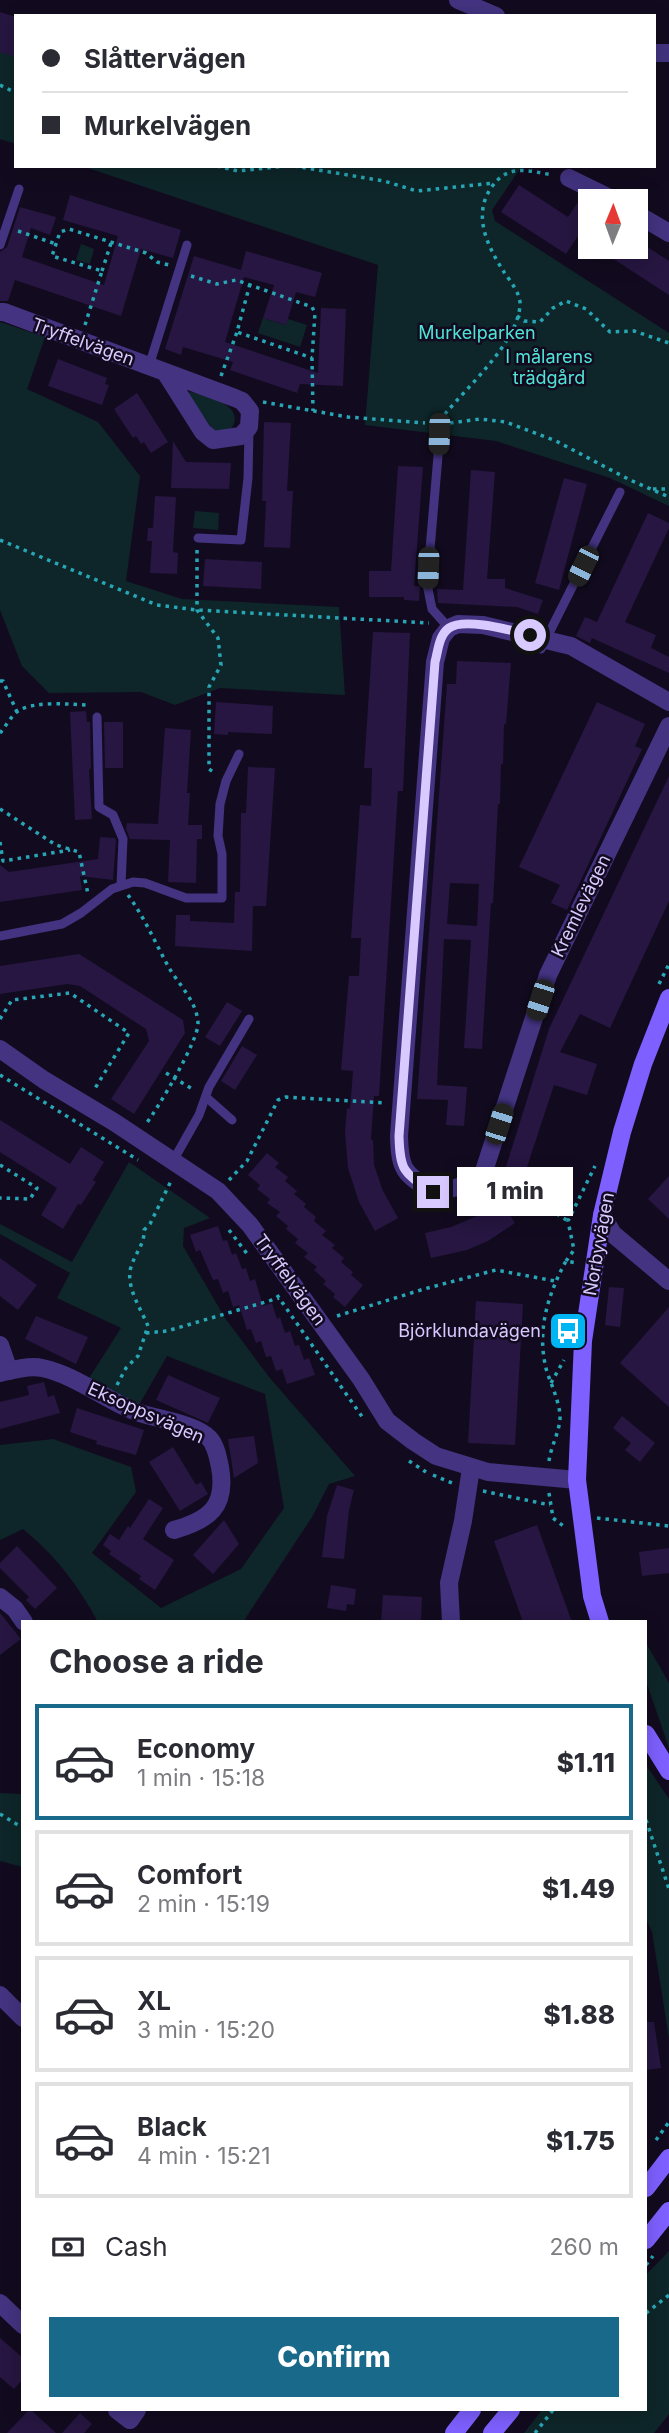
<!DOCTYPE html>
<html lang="en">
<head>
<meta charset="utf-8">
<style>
	:root { --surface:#fff; --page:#f7f7f7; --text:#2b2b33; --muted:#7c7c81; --line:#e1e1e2; --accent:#18698a }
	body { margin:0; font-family:Inter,sans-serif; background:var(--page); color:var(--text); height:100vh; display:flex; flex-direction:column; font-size:26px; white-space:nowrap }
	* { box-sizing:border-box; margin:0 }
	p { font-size:23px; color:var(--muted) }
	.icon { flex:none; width:38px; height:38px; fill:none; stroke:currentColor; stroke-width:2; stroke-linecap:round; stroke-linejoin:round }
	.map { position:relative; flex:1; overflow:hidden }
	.sheet { position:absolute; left:21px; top:1620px; width:626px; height:791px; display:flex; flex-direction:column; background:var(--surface); border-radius:0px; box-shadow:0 4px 18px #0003 }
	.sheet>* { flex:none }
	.hud { position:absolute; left:14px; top:14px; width:642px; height:154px; border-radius:0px; box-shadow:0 4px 18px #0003; display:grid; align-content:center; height:154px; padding:0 28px; background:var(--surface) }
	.needle { width:46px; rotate:1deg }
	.buttons { position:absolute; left:578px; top:189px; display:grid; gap:14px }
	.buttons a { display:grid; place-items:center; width:70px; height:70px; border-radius:0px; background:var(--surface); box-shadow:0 4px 18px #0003; font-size:35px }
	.end { position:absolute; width:32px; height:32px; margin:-16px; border:9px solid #d8c9ff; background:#111; box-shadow:0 0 0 4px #111 }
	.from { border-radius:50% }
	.bubble { position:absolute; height:49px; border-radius:0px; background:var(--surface); box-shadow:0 4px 18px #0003; font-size:23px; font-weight:800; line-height:49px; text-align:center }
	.car { position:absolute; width:21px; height:42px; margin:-21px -10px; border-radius:9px; box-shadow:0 0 5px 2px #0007; background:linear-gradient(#222 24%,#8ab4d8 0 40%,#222 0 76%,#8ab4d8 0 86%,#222 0) }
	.hud b { display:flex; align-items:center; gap:24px; height:66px; font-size:26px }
	.hud b+b { border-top:2px solid var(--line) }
	.hud i { width:18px; height:18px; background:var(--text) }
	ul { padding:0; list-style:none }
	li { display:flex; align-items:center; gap:21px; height:116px; margin:0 14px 10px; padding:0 14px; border:4px solid var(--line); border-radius:0px }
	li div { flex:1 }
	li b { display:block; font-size:26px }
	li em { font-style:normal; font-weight:800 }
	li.active { border-color:var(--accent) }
	li>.icon { width:63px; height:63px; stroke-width:1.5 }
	h2 { padding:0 28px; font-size:32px; line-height:84px }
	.pay { display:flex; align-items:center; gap:18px; height:77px; padding:0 28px; font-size:26px }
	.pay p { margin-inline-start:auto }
	.button { display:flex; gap:14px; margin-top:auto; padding:14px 28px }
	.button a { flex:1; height:80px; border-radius:0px; background:var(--accent); color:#fff; font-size:28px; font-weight:800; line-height:80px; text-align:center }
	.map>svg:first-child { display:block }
	.green { fill:#0e2629 }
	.building { fill:#261641; fill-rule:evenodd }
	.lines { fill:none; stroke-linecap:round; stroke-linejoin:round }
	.path { stroke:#27a7b5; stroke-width:3.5; stroke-dasharray:3.5 5; stroke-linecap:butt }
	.lane { stroke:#433381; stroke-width:9 }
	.street { stroke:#433381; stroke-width:18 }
	.secondary { stroke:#7d60ff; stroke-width:18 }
	.route { stroke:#d8c9ff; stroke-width:9 }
	.labels { text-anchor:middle; stroke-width:5; stroke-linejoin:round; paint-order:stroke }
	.park-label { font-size:18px; fill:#50e4d7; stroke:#120b1f }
	.street-label { font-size:18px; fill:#d8c9ff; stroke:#120b1f }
	.poi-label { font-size:18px; fill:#d8c9ff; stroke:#120b1f; text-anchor:end }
</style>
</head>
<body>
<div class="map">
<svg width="669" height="2433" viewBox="0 0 669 2433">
	<rect width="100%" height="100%" fill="#120b1f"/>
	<g class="green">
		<polygon points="0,39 16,47 16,144 0,139"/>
		<polygon points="82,166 522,166 492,210 495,221 669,333 669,506 610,478 496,441 365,425 378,265"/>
		<polygon points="81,244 94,249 90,264 76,260"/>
		<polygon points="263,318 285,325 288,319 307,325 300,347 258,333"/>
		<polygon points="0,322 45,337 27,389 98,422 140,476 126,581 182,599 339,607 345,695 220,688 175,705 141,692 49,693 22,666 0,610"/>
		<path d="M190 392C208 394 250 408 229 431H214L188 394Z"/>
		<polygon points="195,511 219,513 218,530 193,528"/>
		<path d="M129 1162 210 1218 184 1228 183 1246 225 1318 269 1377 355 1476 329 1484 312 1517 243 1622H98C77 1584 57 1557 23 1529L0 1540V1445L53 1439 131 1467 136 1492 92 1553 161 1608 241 1569 284 1508 265 1394 167 1356 135 1412 84 1386 121 1328 57 1298 70 1273 0 1234V1224L72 1262Z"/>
		<polygon points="646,1643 669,1683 669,1748 646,1681"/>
		<polygon points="646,1765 669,1799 669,2038 652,1932 646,1918"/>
		<polygon points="0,1793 23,1794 23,1867 0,1861"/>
		<polygon points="669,2251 669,2414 654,2433 524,2433 542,2410 646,2410 646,2275"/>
	</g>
	<g class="building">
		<polygon points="0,12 16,17 16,57 0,52"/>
		<polygon points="519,185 568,217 578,202 590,209 590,243 578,236 566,254 501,212"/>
		<polygon points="70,195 181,230 173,258 141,249 121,316 15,280 8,301 0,301 0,252 7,247 20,207 56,217 50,235 31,228 22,257 104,285 118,236 63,220"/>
		<polygon points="635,239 669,261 669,295 595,247 635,247"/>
		<polygon points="246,251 322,273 315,297 296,292 286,325 263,318 274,285 244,277 225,342 318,373 321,308 346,309 343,386 300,384 297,393 230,370 233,362 183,347 181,355 165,349 194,256 241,270"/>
		<polygon points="58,359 107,378 105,384 109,385 102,405 48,386"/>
		<polygon points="137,393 168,442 151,453 144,442 141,444 136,436 133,438 114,409"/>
		<polygon points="264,422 291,423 287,491 293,491 290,548 264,547 266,501 262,501"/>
		<polygon points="173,441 186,462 231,463 229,489 171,488"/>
		<polygon points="398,466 423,467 414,586 420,586 419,601 404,600 404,597 369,597 369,571 391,571"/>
		<polygon points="471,470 495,472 487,579 505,579 505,588 543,600 538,614 517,607 438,603 437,589 463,590"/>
		<polygon points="564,478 587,484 559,590 535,583"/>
		<polygon points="155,496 176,497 173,552 178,553 177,574 150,573 152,541 147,541 148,528 153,528"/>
		<polygon points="648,513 669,523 669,528 625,622 656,635 651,648 669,657 669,673 592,638 590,643 576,636 585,617 597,622"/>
		<polygon points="205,559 262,562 261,589 203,586"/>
		<polygon points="373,632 410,633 403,791 398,791 379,1096 374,1096 371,1140 373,1140 374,1165 383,1191 398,1218 375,1231 359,1202 348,1168 345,1132 347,1108 350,1109 353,1071 341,1070 349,976 359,976 361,938 351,938 360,805 371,806 372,768 364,768"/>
		<path d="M457 661 511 663 506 724H504L503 764H501L500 804H498L493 903H491L482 1049 464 1048 471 940 444 939 437 1085 467 1087 464 1126 446 1125 448 1100 417 1099 447 684H456ZM450 883 479 884 477 926 447 924Z"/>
		<polygon points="216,702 273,706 272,734 228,732 228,735 214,734"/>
		<polygon points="597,702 645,724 635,746 642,749 567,910 551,903 560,885 519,867"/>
		<polygon points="86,711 87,722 90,722 91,768 89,770 92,819 75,820 70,712"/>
		<polygon points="104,722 123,722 123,768 105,768"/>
		<polygon points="165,728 191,730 187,793 190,793 188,825 202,825 202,839 197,839 196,883 168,882 170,840 130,839 126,829 127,823 158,824"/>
		<polygon points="248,767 275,768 266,906 253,906 252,951 175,946 176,915 190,915 190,921 234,923 235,892 240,892 241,813 246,813"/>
		<polygon points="669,776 669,901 610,1028 580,1014 560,1052 597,1064 587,1095 554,1085 524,1176 505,1170 549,1029"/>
		<polygon points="100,837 115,838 116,840 113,880 80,876 82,890 0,902 0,865 9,872 98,859"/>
		<polygon points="79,954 183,1020 185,1033 134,1114 111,1099 149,1041 146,1029 80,986 67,984 0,994 0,966"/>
		<polygon points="227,1002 242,1011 220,1046 205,1037"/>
		<polygon points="242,1046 257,1055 235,1090 221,1081"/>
		<polygon points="0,1120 70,1164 81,1147 104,1162 93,1180 96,1182 81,1205 78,1204 63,1229 41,1215 57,1188 0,1152"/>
		<polygon points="267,1153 279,1163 275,1167 288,1177 285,1181 297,1191 294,1194 306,1204 304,1207 316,1217 314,1221 326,1231 322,1235 335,1245 332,1248 344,1258 341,1262 353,1272 351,1275 363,1285 345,1307 333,1297 335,1294 323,1284 326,1281 314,1270 317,1267 304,1257 308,1253 295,1243 298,1239 286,1229 288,1226 276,1216 280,1212 267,1203 270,1199 257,1189 260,1185 248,1175"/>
		<polygon points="669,1176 669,1219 648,1199"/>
		<polygon points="500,1200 515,1223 488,1241 467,1250 431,1258 425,1233 451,1227 477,1216"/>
		<polygon points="218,1226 223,1241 227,1240 232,1255 236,1253 242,1269 246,1268 250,1281 255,1279 263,1306 272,1303 277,1319 280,1317 285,1333 290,1331 295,1346 299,1345 304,1360 309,1358 315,1375 287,1384 282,1369 276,1371 271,1356 266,1357 261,1341 256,1343 251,1329 247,1330 239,1305 233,1307 228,1291 223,1293 218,1279 213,1280 200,1250 196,1252 190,1235"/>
		<polygon points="0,1258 37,1285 18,1310 0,1296"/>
		<polygon points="609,1287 624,1288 620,1327 605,1325"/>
		<polygon points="476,1301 523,1304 515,1445 468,1443"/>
		<polygon points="669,1307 669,1407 620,1363"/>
		<polygon points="36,1316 88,1337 76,1364 25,1339"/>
		<polygon points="168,1375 220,1398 208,1423 156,1400"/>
		<polygon points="44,1382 48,1397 54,1395 60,1413 0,1429 0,1402 29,1395 27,1386"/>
		<polygon points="77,1408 144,1430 136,1455 96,1444 97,1441 70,1432"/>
		<polygon points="622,1416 655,1443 640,1462 625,1450 631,1443 613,1428"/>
		<polygon points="254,1436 258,1463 234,1478 228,1439"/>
		<polygon points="173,1447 196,1485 201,1482 208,1494 180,1511 149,1462"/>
		<polygon points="337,1485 354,1490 349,1510 344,1559 322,1557 327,1516"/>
		<polygon points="149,1499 163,1508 143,1539 174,1560 155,1590 139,1579 141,1576 109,1554 111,1551 103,1545 110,1534 119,1540 128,1526 130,1528"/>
		<polygon points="224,1520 239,1544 213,1574 193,1555"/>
		<polygon points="537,1525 572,1622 523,1622 494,1541"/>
		<polygon points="17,1546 57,1588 35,1609 26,1600 29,1597 0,1568 0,1563"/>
		<polygon points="669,1548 669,1573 642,1576 639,1552"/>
		<polygon points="331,1585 356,1589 354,1605 347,1604 346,1611 327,1608"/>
		<polygon points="383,1595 422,1597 421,1622 381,1622"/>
		<polygon points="0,1613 21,1639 0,1655"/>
		<polygon points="646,2022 654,2022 661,2068 646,2070"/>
		<polygon points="0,2338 23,2358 23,2379 14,2389 0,2377"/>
		<polygon points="29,2410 31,2410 56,2433 7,2433"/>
		<polygon points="80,2413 92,2424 84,2433 62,2433"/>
	</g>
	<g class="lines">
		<g class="path">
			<polyline points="0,85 16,93"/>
			<polyline points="217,166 238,171 286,166"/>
			<polyline points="294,166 384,181 417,191 494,183"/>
			<polyline points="18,231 56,244"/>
			<polyline points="102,271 111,243"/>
			<polyline points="191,276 217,284 236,280 312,307 315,313 312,358 313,411"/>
			<polyline points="250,284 237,332 312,358"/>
			<polyline points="517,316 524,321 540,322 553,308 566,301 586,309 610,332 634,331 669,343"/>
			<polyline points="85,325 102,271 52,256 60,232 69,229 146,253 157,262 169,265"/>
			<polyline points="221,376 237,332"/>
			<polyline points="263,402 348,417 425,423"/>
			<path d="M445 414C468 386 518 342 520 305 521 294 510 281 504 272 488 247 472 216 491 188 508 163 528 171 553 175"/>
			<polyline points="450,423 480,419 506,422 556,441 630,480 669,497"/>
			<polyline points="653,489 669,489"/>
			<polyline points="0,540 157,605 197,610 429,623"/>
			<polyline points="197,550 197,610 218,638 221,665 209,687 209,769 216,774"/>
			<polyline points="0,681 3,681 17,712"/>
			<path d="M0 733C6 726 11 716 18 711 33 701 69 704 87 705L89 707"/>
			<polyline points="0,809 56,845 79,852 88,894"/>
			<polyline points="0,842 3,861 70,850"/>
			<path d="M128 895C144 917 155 942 168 966 178 984 197 1001 198 1023 199 1040 158 1108 146 1124"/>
			<polyline points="659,984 669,964"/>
			<polyline points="0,1019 12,1000 70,993 129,1033 94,1090"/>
			<polyline points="166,1073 194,1090"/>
			<polyline points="0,1075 138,1160"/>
			<polyline points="0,1165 37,1188 30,1199 0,1198"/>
			<polyline points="498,1179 531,1197 568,1221"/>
			<polyline points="229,1180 247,1161 278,1100 286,1097 385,1103"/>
			<polyline points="229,1230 248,1255"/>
			<polyline points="566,1261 574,1250 568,1221 595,1166"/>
			<polyline points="277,1295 363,1418"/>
			<polyline points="337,1316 424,1289 496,1270 555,1281"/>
			<polyline points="146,1333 167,1331 279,1298"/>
			<polyline points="551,1383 564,1360"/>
			<path d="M117 1385 126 1368 138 1356 148 1326C141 1309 125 1286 131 1267 135 1253 145 1244 144 1230L150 1224 171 1181"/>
			<polyline points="409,1461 426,1472"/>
			<path d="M549 1461C551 1445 561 1430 560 1414 558 1399 552 1386 547 1372 536 1333 547 1296 566 1261L577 1263"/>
			<polyline points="433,1475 452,1483"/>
			<polyline points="483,1491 550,1505"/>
			<polyline points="549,1493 553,1518 566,1528"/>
			<polyline points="597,1518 669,1526"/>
			<polyline points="0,1814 23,1828"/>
			<polyline points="646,1820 669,1889"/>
			<polyline points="656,2140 669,2122"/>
			<polyline points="646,2265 653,2256"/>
			<polyline points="646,2313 669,2295"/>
			<polyline points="535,2433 553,2410"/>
		</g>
		<g class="lane">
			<polyline points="0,245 19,189"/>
			<polyline points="149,366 187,245"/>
			<polyline points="438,424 438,456 427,584 432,609 449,628"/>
			<polyline points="198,538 241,540 248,478 249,429"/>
			<polyline points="541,649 620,492"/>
			<polyline points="97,717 99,807 113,815 123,839 121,885"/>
			<polyline points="0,936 62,924 81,913 112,889 133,882 145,883 186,898 222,898 222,854 218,836 220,804 226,781 239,754"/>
			<polyline points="206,1097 232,1120"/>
			<polyline points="173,1161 199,1115 209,1087 249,1019"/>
		</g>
		<g class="street">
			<polyline points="458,0 496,16"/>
			<polyline points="654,53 669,53"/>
			<polyline points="569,178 616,201"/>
			<polyline points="635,213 669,233"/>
			<polyline points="0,312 4,312 235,398 242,401 250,411 249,427 241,436 213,440 203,432 165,372"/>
			<path d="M669 702 571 646 483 625 458 624 449 628 441 638 435 662 399 1136C400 1171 404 1173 433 1192L459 1187 483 1174 548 975 669 726"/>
			<polyline points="0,1049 44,1080 114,1122 218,1191 250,1225 361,1379 387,1421 413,1441 436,1456 488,1472 577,1480"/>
			<polyline points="602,1215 613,1234 669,1281"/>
			<polyline points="0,1345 9,1371"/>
			<path d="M0 1373C12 1370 30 1365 42 1368 75 1375 103 1398 134 1411 153 1419 193 1422 209 1438 216 1445 218 1458 220 1467 227 1507 209 1520 174 1530"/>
			<polyline points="0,1597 15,1609 24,1622"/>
			<polyline points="451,1622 449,1583 463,1521 471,1468"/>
			<polyline points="0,1995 23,2018"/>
			<polyline points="0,2303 23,2325"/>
			<polyline points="117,2410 130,2420 137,2410"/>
		</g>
		<g class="secondary">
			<polyline points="600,1622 592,1596 577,1480 583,1341 602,1215 622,1132 643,1064 669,998"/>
			<polyline points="646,1734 669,1771"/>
			<polyline points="646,2188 669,2158"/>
			<polyline points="646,2240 669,2211"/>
			<polyline points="454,2433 472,2410"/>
			<polyline points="492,2433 511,2410"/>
		</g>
	</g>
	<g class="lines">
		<path class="route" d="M433 1192C404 1173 400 1172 399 1136L435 662C438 651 439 635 449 628 465 617 513 631 530 635"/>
	</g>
	<defs>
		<symbol id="bus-square" viewBox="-11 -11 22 22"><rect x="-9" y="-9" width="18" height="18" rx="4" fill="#00b5f4" stroke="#120b1f"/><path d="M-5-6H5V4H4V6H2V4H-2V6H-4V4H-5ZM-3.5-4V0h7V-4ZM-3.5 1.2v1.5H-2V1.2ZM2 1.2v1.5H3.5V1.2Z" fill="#fff"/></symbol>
	</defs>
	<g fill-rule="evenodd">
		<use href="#bus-square" x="546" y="1309" width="44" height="44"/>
	</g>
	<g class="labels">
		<g class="park-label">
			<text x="477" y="339">Murkelparken</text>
			<text x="549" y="363">I målarens<tspan x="549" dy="21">trädgård</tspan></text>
		</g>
		<g class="street-label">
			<text transform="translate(83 342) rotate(20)" y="6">Tryffelvägen</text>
			<text transform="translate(581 906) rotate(-64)" y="6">Kremlevägen</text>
			<text transform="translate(599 1244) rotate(-80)" y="6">Norbyvägen</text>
			<text transform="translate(290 1280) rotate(54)" y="6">Tryffelvägen</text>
			<text transform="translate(146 1413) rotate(24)" y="6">Eksoppsvägen</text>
		</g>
		<g class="poi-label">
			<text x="541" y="1337">Björklundavägen</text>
		</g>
	</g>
</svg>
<div class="buttons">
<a><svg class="needle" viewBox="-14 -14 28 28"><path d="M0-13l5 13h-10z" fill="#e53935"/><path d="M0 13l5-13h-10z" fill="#7c7c81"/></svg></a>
</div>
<i class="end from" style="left:530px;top:635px"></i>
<i class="end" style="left:433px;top:1192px"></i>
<div class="bubble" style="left:457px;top:1167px;width:116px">1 min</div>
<i class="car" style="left:439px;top:434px;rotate:182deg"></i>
<i class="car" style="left:583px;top:566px;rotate:206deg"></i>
<i class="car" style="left:428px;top:568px;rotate:182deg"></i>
<i class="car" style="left:540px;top:1000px;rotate:198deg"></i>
<i class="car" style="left:499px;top:1124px;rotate:18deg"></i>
<div class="hud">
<b><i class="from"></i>Slåttervägen</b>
<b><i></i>Murkelvägen</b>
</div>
<section class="sheet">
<h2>Choose a ride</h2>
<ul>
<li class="active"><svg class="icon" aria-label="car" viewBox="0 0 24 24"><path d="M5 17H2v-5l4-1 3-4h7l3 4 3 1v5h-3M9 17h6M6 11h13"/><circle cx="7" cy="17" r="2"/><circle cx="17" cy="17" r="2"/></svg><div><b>Economy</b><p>1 min · 15:18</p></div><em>$1.11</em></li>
<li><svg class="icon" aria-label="car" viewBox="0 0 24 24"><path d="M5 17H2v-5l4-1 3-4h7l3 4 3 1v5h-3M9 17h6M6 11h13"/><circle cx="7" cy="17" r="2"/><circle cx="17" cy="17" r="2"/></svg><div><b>Comfort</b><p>2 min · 15:19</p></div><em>$1.49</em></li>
<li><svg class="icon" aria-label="car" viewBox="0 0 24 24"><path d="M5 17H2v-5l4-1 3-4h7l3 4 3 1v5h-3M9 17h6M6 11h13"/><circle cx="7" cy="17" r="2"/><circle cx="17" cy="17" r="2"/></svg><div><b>XL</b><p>3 min · 15:20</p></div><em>$1.88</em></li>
<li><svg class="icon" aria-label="car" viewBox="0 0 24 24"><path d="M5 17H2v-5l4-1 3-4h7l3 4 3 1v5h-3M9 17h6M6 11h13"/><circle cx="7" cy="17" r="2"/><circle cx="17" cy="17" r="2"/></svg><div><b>Black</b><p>4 min · 15:21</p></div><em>$1.75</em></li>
</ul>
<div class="pay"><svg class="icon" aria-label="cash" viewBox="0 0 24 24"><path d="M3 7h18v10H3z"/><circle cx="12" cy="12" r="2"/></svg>Cash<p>260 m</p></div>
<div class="button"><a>Confirm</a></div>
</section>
</div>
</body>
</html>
